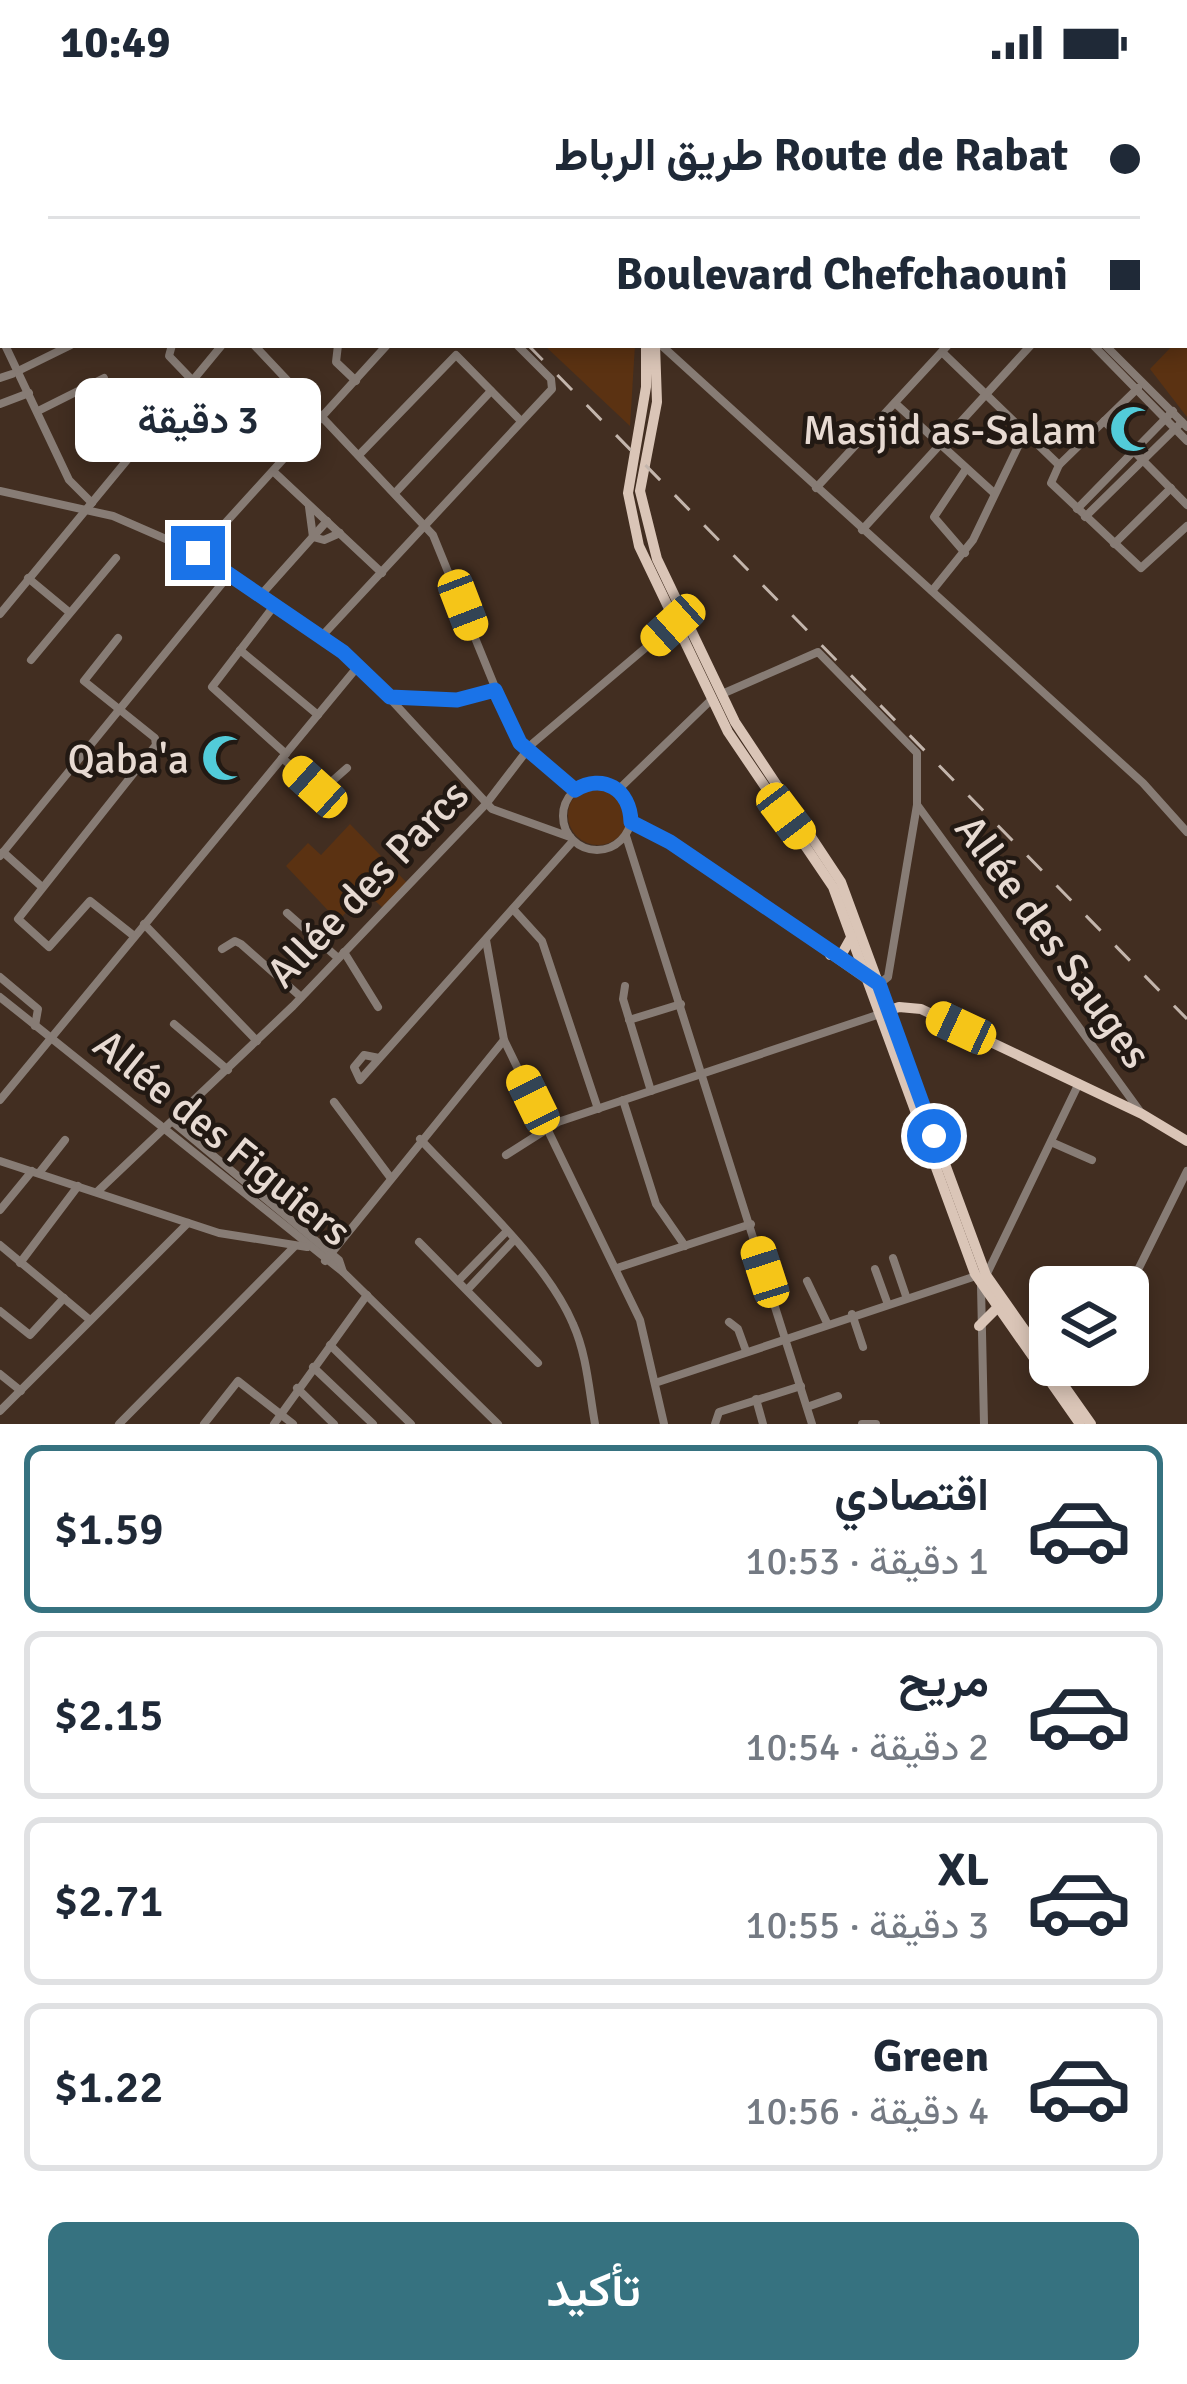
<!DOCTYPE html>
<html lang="ar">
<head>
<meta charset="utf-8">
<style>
	:root { --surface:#fff; --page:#f2f2f3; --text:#1f2937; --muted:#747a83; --line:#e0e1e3; --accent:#367280 }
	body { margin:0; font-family:Signika,Vazirmatn,sans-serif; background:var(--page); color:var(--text); direction:rtl; height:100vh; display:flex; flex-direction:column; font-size:45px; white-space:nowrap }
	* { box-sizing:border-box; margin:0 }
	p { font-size:39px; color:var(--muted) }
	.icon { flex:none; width:66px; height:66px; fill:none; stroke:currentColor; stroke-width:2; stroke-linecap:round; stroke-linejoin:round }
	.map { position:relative; height:1340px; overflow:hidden; direction:ltr }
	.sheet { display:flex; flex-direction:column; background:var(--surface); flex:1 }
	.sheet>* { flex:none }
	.banner { position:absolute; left:0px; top:0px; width:1188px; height:264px; box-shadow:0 6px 18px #0003; direction:rtl; display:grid; align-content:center; height:264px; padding:0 48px; background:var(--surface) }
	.controls { position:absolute; left:1029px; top:1182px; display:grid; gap:24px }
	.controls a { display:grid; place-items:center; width:120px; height:120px; border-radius:18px; background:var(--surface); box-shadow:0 6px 18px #0003; font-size:60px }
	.end { position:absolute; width:54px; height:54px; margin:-27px; border:15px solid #1a73e8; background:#fff; box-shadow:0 0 0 6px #fff }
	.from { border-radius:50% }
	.bubble { position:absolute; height:84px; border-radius:18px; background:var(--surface); box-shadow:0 6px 18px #0003; font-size:39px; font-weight:600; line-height:84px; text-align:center; direction:rtl }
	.car { position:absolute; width:36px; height:72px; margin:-36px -18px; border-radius:15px; box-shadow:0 0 9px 3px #0007; background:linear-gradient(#f5c518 24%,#345 0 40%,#f5c518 0 76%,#345 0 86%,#f5c518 0) }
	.banner b { display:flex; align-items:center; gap:42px; height:114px; font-size:45px }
	.banner b+b { border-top:3px solid var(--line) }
	.banner i { width:30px; height:30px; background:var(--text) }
	ul { padding:21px 0 0; list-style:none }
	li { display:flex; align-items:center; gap:36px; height:168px; margin:0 24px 18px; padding:0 24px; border:6px solid var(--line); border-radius:18px }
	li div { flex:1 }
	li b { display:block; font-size:45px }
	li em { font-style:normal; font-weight:600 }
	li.current { border-color:var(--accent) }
	li>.icon { width:108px; height:108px; stroke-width:1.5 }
	.action { display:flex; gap:24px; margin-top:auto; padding:24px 48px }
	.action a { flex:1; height:138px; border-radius:18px; background:var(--accent); color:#fff; font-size:48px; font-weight:600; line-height:138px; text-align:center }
	.status { display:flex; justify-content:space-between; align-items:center; height:84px; padding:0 60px; background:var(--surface); direction:ltr }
	.status svg { height:33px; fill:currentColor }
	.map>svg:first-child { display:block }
	.green { fill:#5b3212 }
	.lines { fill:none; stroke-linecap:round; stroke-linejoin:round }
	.minor { stroke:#877c75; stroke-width:8 }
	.major { stroke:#dac5b7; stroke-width:10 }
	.tram { stroke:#c3b5ac; stroke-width:3 }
	.rail { stroke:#c3b5ac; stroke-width:3; stroke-dasharray:21 21; stroke-linecap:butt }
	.route { stroke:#1a73e8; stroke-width:15 }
	.labels { text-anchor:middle; stroke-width:9; stroke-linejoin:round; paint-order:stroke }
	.poi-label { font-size:42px; fill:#e7dad2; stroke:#221913; text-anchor:end }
	.street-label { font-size:42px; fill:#e7dad2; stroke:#221913 }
</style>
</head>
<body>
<div class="status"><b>10:49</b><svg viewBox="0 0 49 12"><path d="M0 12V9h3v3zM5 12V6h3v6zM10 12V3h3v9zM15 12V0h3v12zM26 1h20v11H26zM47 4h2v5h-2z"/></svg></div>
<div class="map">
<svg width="1187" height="1340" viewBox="0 0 1187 1340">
	<rect width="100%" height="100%" fill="#422e21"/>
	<g class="green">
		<polygon points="1187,246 1187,333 1150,285 1173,261 1185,261"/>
		<polygon points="544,261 635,261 630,342"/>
		<circle cx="598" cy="731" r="30"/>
		<polygon points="350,740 409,801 383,824 365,808 338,837 286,782 308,759 321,771"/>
	</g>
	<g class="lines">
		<g class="minor">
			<polyline points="4,0 7,3"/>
			<polyline points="150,0 151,3"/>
			<polyline points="761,0 761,3"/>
			<polyline points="771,0 771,3"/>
			<polyline points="963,0 967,3"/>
			<polyline points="1046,0 1049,2"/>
			<polyline points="1087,0 1091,3"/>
			<polyline points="1115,0 1118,3"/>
			<polyline points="876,3 878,0"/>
			<polyline points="915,3 917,0"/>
			<polyline points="984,3 986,0"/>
			<polyline points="1135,3 1137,0"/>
			<polyline points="1185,66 1187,67"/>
			<polyline points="1185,85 1187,87"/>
			<polyline points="0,102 3,102"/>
			<polyline points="1185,144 1187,142"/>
			<polyline points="0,166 3,165"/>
			<polyline points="1187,186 1187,191"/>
			<polyline points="5,261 69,396 92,419"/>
			<polyline points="172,261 169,272 193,297"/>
			<polyline points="254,261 433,451 515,652 575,706"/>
			<polyline points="338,261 336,278 356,297"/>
			<polyline points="661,261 1143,699 1187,748"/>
			<polyline points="1093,261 1187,357"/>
			<polyline points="1105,261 1187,343"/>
			<polyline points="942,268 1059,381"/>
			<polyline points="18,287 71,261"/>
			<polyline points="0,294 12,290"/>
			<polyline points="1138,304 1059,381 1051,399 1141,484 1187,442"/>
			<polyline points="895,319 994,409"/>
			<polyline points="0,320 29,309"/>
			<polyline points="38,327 104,294"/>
			<polyline points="1104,337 1187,421"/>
			<polyline points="359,371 456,271 521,337"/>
			<polyline points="274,388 382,489"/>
			<polyline points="816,404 948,261"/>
			<polyline points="0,407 113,432 198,469 359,581 492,725 570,753"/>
			<polyline points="395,409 491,307"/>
			<polyline points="309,423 313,453 324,456 340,449"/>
			<polyline points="1077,425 1173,327"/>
			<polyline points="1085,433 1182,338"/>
			<polyline points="862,446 1031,261"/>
			<polyline points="1114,460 1171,404"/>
			<polyline points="198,469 387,261"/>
			<polyline points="965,469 934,433 966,385"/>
			<polyline points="28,494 69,528"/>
			<polyline points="932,507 973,456 1025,348"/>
			<polyline points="260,512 327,437"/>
			<polyline points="274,522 212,603 286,670"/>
			<polyline points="0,530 222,261"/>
			<polyline points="321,553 552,305 551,295 517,261"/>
			<polyline points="118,554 84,597 155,654 156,661 18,835 49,863 90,817 134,852"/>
			<polyline points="240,566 318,631"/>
			<polyline points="31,576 116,474"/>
			<polyline points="390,613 457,616 495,606"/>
			<polyline points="282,674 321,707 347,684"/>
			<circle cx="597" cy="732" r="34"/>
			<polyline points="619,705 711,616"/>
			<polyline points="918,722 1142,1030"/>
			<polyline points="631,738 670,758 869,898 879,900 888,893 917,721 917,669 818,568 722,610"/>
			<polyline points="626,752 812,1340"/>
			<polyline points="3,768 42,803"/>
			<polyline points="0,772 229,491"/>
			<polyline points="513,825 542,857 598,1025"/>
			<polyline points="287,829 338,874"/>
			<polyline points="144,840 257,957"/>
			<polyline points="486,856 504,956 640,1236 664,1340"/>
			<polyline points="222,865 235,857 241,860 301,913"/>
			<polyline points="344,868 378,923"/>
			<polyline points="0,893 38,925 35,942"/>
			<polyline points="625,902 623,915 651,1007"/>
			<polyline points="0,913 343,1188 498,1340"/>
			<polyline points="629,936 681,920"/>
			<polyline points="174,940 228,986"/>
			<polyline points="379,974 364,971 354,983 360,996 573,757"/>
			<polyline points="0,1016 359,581"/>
			<polyline points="623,1016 656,1120 685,1162"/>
			<polyline points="334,1018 390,1093"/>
			<polyline points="174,1039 339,1176 343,1188"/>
			<path d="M420 1055C468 1107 546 1176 573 1240 587 1271 589 1307 595 1340"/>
			<polyline points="1051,1058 1092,1076"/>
			<polyline points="506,1071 558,1038 880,930"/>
			<polyline points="0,1077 219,1149 307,1163"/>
			<polyline points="39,1089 65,1056"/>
			<polyline points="97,1108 293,922 486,720 532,660 676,538"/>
			<polyline points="0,1126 32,1087"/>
			<polyline points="419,1158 538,1279"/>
			<polyline points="0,1161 90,1236"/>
			<polyline points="893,1174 906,1212"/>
			<polyline points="325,1177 504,956"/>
			<polyline points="20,1179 78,1102"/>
			<polyline points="617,1184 751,1140"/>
			<polyline points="875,1185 887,1218"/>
			<polyline points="459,1196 505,1149"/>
			<polyline points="807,1197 827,1239"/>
			<polyline points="468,1205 513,1157"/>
			<polyline points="1128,1206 1187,1087"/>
			<polyline points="0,1227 30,1251 64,1214"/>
			<polyline points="852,1230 863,1263"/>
			<polyline points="729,1238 738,1245 746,1267"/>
			<polyline points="330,1261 411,1340"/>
			<polyline points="313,1283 373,1340"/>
			<polyline points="0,1290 21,1307"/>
			<polyline points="658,1298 979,1191"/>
			<polyline points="297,1304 334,1340"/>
			<polyline points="756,1315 763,1340"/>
			<polyline points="807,1323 838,1312"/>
			<polyline points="0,1327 188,1139"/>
			<polyline points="119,1340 295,1162"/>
			<polyline points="204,1340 238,1297 293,1340"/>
			<polyline points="274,1340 367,1211"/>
			<polyline points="715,1340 719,1328 801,1302"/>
			<polyline points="862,1340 876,1340"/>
			<polyline points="984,1340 981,1202 1079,999"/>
		</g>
		<g class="major">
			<polyline points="566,0 567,3"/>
			<polyline points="576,0 577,3"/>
			<polyline points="585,0 586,3"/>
			<polyline points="53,3 57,0"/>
			<polyline points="69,3 73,0"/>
			<polyline points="0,43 3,41"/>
			<polyline points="0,55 3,53"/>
			<polyline points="646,261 646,303 628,409 639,462 728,648 833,803 975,1190 1080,1340"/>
			<polyline points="655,261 657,318 640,407 657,475 735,638 841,798 986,1191 1091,1340"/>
			<polyline points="830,871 843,868 852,852"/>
			<polyline points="881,929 899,923 921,925 1142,1030 1187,1057"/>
			<polyline points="979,1242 996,1225"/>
		</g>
		<g class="tram">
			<polyline points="1104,0 1108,3"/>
			<polyline points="1185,72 1187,74"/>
		</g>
		<g class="rail">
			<polyline points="257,0 260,3"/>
			<polyline points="528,261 1187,935"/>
		</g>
	</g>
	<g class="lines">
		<path class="route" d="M198 469 343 568 390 613 457 616 495 606 520 659 575 706C603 689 630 705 631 738L670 758 879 900 934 1052"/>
	</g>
	<defs>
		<symbol id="mosque-bare" viewBox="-9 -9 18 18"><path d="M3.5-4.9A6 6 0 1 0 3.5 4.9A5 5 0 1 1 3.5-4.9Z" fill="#52cbd9" stroke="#221913" stroke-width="2.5" paint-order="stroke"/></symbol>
	</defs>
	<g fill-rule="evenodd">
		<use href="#mosque-bare" x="1100" y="312" width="66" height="66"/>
		<use href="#mosque-bare" x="192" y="641" width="66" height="66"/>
	</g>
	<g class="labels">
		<g class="poi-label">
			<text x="1097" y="360">Masjid as-Salam</text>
			<text x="189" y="689">Qaba'a</text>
		</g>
		<g class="street-label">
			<text transform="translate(367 799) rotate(-46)" y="15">Allée des Parcs</text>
			<text transform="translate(1054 857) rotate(54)" y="15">Allée des Sauges</text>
			<text transform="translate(223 1053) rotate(39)" y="15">Allée des Figuiers</text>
		</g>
	</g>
</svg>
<div class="controls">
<a><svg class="icon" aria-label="layers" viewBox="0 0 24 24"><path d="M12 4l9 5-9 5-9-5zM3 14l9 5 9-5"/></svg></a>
</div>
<i class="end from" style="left:934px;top:1052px"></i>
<i class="end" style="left:198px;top:469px"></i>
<div class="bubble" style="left:75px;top:294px;width:246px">3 دقيقة</div>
<i class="car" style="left:463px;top:521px;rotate:159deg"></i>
<i class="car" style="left:673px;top:541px;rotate:228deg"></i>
<i class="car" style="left:315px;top:703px;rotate:312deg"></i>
<i class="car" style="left:786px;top:732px;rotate:143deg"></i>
<i class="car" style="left:961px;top:944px;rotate:295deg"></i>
<i class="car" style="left:533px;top:1016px;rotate:334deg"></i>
<i class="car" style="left:765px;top:1188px;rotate:342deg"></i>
<div class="banner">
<b><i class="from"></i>Route de Rabat طريق الرباط</b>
<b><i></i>Boulevard Chefchaouni</b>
</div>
</div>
<section class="sheet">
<ul>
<li class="current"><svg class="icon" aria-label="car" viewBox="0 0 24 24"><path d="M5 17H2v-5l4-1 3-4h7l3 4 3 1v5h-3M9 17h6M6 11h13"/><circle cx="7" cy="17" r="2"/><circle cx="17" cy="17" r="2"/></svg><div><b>اقتصادي</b><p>1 دقيقة · 10:53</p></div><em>$1.59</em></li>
<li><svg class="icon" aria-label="car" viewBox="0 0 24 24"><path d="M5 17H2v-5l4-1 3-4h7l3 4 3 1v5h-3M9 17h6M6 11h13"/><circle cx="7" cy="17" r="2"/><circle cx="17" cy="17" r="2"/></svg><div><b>مريح</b><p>2 دقيقة · 10:54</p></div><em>$2.15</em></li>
<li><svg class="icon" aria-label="car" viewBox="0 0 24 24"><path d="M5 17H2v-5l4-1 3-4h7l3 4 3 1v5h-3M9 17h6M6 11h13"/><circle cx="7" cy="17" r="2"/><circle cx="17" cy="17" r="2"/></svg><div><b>XL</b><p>3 دقيقة · 10:55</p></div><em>$2.71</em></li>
<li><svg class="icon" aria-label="car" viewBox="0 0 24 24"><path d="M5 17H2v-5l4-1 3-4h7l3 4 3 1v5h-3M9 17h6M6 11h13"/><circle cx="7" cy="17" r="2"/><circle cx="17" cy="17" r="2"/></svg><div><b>Green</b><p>4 دقيقة · 10:56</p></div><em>$1.22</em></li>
</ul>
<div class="action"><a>تأكيد</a></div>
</section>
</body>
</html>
